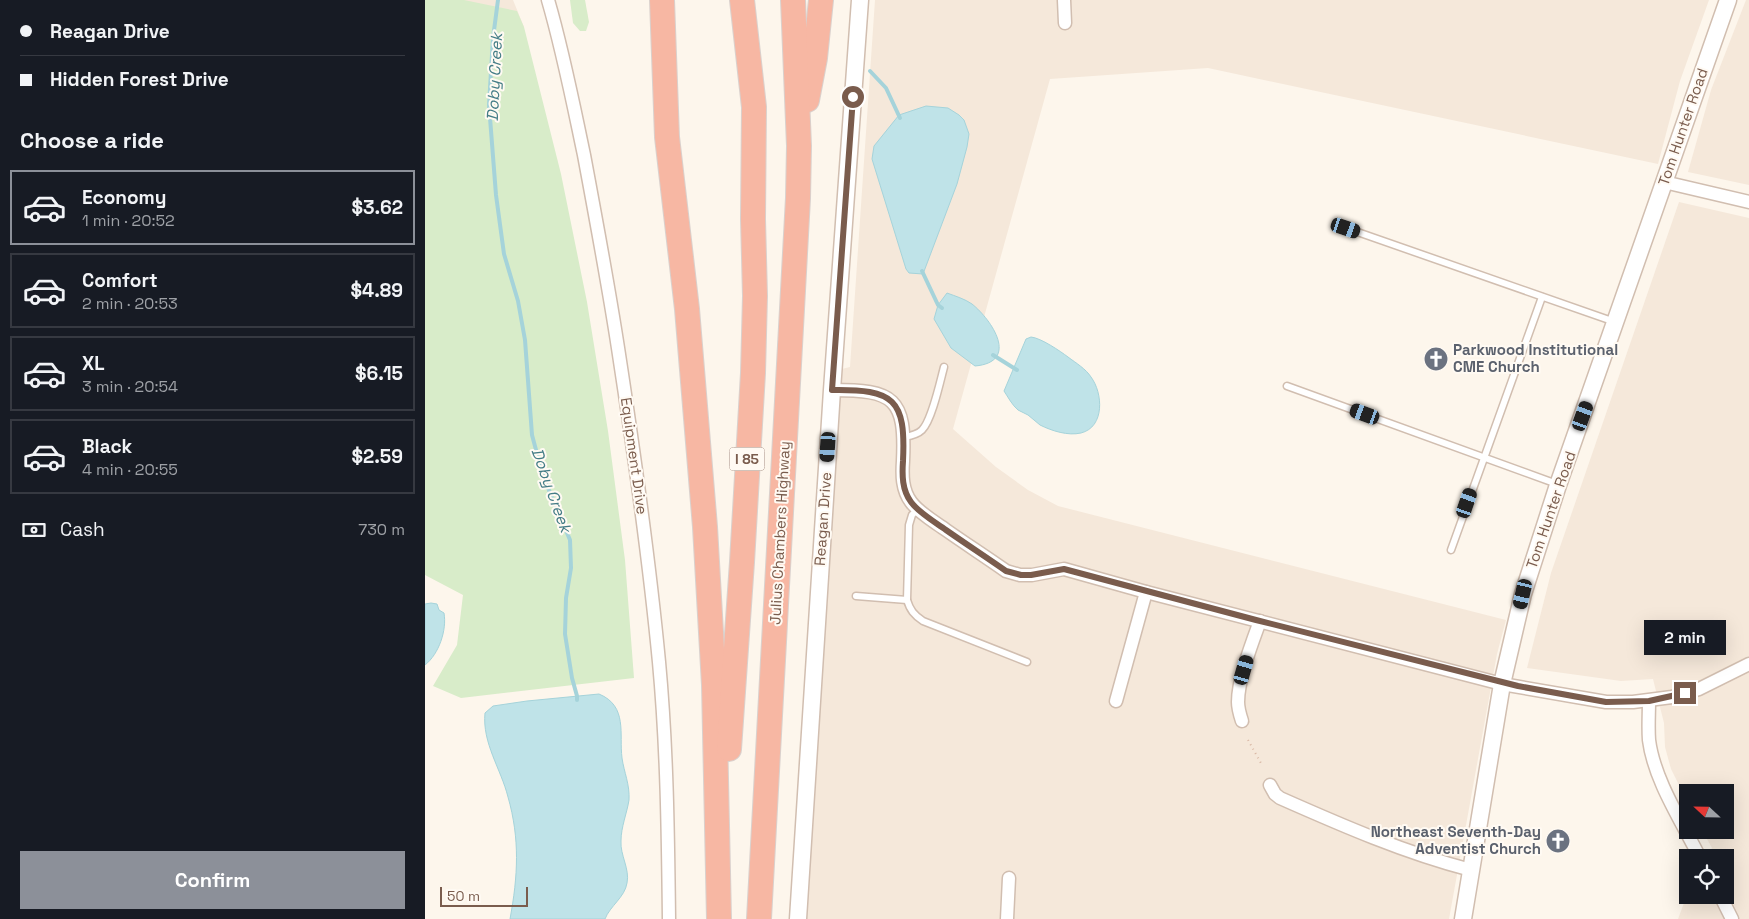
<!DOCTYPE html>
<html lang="en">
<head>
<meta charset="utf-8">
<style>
	:root { --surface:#171b24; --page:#20242c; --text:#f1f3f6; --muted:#9ea1a6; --line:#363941; --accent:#8c9099 }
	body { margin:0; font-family:"Space Grotesk",sans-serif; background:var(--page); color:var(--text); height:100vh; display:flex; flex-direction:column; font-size:19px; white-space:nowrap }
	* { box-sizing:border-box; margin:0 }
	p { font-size:16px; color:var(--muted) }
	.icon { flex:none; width:28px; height:28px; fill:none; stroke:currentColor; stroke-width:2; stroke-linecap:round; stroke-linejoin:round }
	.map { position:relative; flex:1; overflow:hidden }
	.panel { display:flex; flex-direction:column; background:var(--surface); width:425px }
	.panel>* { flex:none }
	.hud { display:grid; align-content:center; height:110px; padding:0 20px; background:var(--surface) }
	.needle { width:32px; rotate:292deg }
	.tools { position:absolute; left:1254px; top:784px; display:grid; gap:10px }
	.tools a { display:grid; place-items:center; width:55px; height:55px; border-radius:0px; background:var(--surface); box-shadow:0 5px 20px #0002; font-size:25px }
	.scale { position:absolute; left:15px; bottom:12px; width:88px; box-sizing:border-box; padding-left:5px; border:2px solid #7a5c4d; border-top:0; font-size:14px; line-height:18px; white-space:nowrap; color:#7a5c4d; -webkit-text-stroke:4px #fffaf3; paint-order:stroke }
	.end { position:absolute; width:22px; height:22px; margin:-11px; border:6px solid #7a5c4d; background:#fff; box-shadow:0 0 0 2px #fff }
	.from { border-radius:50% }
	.bubble { position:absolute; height:35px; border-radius:0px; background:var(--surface); box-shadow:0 5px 20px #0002; font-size:16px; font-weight:800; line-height:35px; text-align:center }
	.car { position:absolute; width:15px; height:30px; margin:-15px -8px; border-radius:6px; box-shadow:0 0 4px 1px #0007; background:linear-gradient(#222 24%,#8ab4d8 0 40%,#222 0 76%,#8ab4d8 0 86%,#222 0) }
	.hud b { display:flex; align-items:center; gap:18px; height:48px; font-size:19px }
	.hud b+b { border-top:1px solid var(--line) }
	.hud i { width:12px; height:12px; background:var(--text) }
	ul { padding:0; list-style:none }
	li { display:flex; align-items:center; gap:15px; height:75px; margin:0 10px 8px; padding:0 10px; border:2px solid var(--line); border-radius:0px }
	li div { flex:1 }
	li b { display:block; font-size:19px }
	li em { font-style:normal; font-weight:800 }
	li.on { border-color:var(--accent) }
	li>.icon { width:45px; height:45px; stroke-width:1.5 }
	h2 { padding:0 20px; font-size:22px; line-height:60px }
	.pay { display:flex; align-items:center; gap:12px; height:55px; padding:0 20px; font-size:19px }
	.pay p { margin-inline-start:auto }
	.primary-button { display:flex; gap:10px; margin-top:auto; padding:10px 20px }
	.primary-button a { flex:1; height:58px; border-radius:0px; background:var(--accent); color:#fff; font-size:20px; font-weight:800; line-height:58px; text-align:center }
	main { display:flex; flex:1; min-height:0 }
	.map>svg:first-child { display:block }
	.residential { fill:#f5e8da }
	.green { fill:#d8ecc9 }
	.water { fill:#bfe3e8; stroke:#a5d3da }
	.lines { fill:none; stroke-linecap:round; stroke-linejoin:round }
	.stream { stroke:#a5d3da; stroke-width:4 }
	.service-casing { stroke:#d1beb0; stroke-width:9 }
	.minor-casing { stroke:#d1beb0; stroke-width:15 }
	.tertiary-casing { stroke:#d1beb0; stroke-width:19 }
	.motorway-casing { stroke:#dad1cd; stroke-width:26 }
	.path { stroke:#d9b8a5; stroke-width:2; stroke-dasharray:1 4; stroke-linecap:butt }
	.service { stroke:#fff; stroke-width:6 }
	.minor { stroke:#fff; stroke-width:12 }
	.tertiary { stroke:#fff; stroke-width:16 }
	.motorway { stroke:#f7b7a3; stroke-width:24 }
	.route { stroke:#7a5c4d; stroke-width:6 }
	.labels { text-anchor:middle; stroke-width:4; stroke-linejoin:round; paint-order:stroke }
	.shield { fill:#fffaf3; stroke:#a28b7f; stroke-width:1 }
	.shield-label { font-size:14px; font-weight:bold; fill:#7a5c4d }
	.street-label { font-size:15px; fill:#7a5c4d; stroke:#fffaf3 }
	.worship-label { font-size:15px; font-weight:bold; fill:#5b616d; stroke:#fffaf3; text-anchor:start }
	.water-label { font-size:16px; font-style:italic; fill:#437c86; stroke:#fffaf3 }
</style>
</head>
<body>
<main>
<section class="panel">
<div class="hud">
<b><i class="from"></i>Reagan Drive</b>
<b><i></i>Hidden Forest Drive</b>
</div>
<h2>Choose a ride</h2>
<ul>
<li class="on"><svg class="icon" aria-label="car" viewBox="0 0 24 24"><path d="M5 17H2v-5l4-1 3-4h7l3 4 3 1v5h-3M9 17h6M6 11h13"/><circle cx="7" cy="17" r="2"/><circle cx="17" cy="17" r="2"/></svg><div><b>Economy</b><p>1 min · 20:52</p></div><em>$3.62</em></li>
<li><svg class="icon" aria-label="car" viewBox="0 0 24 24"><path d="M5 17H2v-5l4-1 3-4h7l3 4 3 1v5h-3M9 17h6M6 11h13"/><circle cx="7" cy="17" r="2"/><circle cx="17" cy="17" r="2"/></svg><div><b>Comfort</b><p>2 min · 20:53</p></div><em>$4.89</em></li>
<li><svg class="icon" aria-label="car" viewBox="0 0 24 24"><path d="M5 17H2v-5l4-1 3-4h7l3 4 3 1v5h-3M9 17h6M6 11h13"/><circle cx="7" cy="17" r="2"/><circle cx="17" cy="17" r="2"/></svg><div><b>XL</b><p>3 min · 20:54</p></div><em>$6.15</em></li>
<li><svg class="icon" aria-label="car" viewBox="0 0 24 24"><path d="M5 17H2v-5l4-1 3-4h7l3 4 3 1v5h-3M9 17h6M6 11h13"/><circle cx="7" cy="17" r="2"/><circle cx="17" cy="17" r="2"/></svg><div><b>Black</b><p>4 min · 20:55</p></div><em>$2.59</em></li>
</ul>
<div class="pay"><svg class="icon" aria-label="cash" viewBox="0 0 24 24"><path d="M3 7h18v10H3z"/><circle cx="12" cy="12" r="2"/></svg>Cash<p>730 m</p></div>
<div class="primary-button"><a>Confirm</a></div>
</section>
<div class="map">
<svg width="1324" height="919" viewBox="0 0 1324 919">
	<rect width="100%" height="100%" fill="#fdf6ec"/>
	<g class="residential">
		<polygon points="0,0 88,0 99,27"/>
		<polygon points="450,0 1284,0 1255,81 1233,164 783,68 625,79 528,429 571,467 603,490 633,506 1081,620 1072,654 1024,919 375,919 408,371 425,367"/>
		<polygon points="1321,0 1324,0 1324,185 1263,172 1286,90"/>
		<polygon points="1254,202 1324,218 1324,919 1253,919 1262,895 1300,895 1300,858 1281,857 1287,848 1277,830 1300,830 1300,792 1262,792 1262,801 1246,769 1240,747 1239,723 1228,679 1196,681 1102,668 1126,573"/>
	</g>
	<g class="green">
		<polygon points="0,0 39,0 92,11 99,27 136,174 162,302 183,431 200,560 209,678 36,698 8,686 32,645 38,595 0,575"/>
		<polygon points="145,0 160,0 164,22 161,31 155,31 148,23"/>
	</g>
	<g class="water">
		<polygon points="501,106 523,108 534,115 539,120 544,134 542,147 532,184 498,274 484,273 481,269 447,159 449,146 474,115"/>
		<path d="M522 293C530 296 540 299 547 304 567 320 595 362 550 366L526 348 509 319 513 305Z"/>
		<path d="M606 337C616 338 635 351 643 357 651 363 661 369 666 377 678 393 680 427 656 433 643 436 627 431 615 425 611 422 607 418 603 415 600 413 596 412 593 410 587 405 583 397 579 391L601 339Z"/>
		<path d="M6 603 12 604 14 610 19 613C22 630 14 654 0 665V604Z"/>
		<path d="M174 694C203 706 194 734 197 758 199 772 205 785 204 800 202 813 196 827 196 841 195 855 205 869 202 883 200 897 185 906 180 919H85C93 876 95 839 83 797 76 769 57 743 60 713L68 706 102 701Z"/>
	</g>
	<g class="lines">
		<g class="stream">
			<polyline points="73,0 68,38 64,105 71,195 79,254 93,301 100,340 107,435 118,476 145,540 146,568 141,598 140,634 147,678 152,696 152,700"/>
			<polyline points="445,71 461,88 475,118"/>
			<polyline points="497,271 513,305 517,308"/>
			<polyline points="568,355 592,370"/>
		</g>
		<defs>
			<g id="service">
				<polyline points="921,228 1190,322"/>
				<polyline points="862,386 1132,484"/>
				<path d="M479 437C485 436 492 435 497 430 507 420 515 382 519 367"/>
				<path d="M493 509 487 515 484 525 482 600C485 610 489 615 498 621L602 662"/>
				<polyline points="1026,550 1117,297"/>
				<polyline points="431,596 482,600"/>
			</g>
			<g id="minor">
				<path d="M123 0C138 51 148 103 159 155 171 219 183 283 193 348 209 452 224 557 234 662 242 748 243 833 244 919"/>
				<polyline points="639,0 640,23"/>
				<polyline points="1239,182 1324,202"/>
				<path d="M407 390C469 390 481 398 478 461 477 475 477 490 486 502 494 513 510 522 521 530 541 544 561 557 581 571L595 575H607L639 569 721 592 1077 684 1181 702H1208L1247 697 1274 689 1324 664"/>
				<polyline points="691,701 721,592"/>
				<path d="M1224 701C1224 714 1223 727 1224 740 1229 780 1257 822 1275 858"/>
				<path d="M817 721C815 715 813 708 813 702 813 679 827 643 835 621"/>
				<path d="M845 785 850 794 855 798C916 825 980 853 1046 870"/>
				<polyline points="1295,895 1307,919"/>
				<polyline points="582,919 584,878"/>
			</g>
			<g id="tertiary">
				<polyline points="373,919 407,390 435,0"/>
				<polyline points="1038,919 1077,684 1098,594 1133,485 1303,0"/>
			</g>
			<g id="motorway">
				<polyline points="237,0 242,137 262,309 280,527 289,685 294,919"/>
				<polyline points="382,100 390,58 396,0"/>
				<polyline points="304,749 317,562 328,373 330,296 328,219 329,107 317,0"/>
				<polyline points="334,919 373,198 374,146 368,0"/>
			</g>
		</defs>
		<use href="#service" class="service-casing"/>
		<use href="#minor" class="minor-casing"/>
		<use href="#tertiary" class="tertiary-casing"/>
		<use href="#motorway" class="motorway-casing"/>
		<polyline class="path" points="823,740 837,765"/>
		<use href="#service" class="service"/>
		<use href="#minor" class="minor"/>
		<use href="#tertiary" class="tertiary"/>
		<use href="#motorway" class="motorway"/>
	</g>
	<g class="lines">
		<path class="route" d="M428 97 407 390C469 389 481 399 478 461 477 475 477 490 486 502 494 513 510 522 521 530 541 544 561 557 581 571L596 575H606L639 569 831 620 1093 686 1181 702 1224 701 1260 693"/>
	</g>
	<defs>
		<symbol id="church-disc" viewBox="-11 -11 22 22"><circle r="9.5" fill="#6b7280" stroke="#fffaf3"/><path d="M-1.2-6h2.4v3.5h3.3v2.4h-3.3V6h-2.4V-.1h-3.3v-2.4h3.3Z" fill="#fff"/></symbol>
	</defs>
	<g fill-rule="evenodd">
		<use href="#church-disc" x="997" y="345" width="28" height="28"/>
		<use href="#church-disc" x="1119" y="827" width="28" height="28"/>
	</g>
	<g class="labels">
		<rect class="shield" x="304.5" y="447.5" width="35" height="23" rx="4"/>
		<g class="shield-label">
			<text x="322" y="464">I 85</text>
		</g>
		<g class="street-label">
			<text transform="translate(1258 127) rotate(-71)" y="5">Tom Hunter Road</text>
			<text transform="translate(209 456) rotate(82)" y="5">Equipment Drive</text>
			<text transform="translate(1126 510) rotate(-71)" y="5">Tom Hunter Road</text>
			<text transform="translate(398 519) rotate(-86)" y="5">Reagan Drive</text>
			<text transform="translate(355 533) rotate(-87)" y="5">Julius Chambers Highway</text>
		</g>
		<g class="worship-label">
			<text x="1028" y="355">Parkwood Institutional<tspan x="1028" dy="17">CME Church</tspan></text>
			<text x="1116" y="837" text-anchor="end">Northeast Seventh-Day<tspan x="1116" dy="17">Adventist Church</tspan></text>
		</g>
		<g class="water-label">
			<text transform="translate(69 77) rotate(-87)" y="6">Doby Creek</text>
			<text transform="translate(127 490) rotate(70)" y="6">Doby Creek</text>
		</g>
	</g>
</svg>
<div class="tools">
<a><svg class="needle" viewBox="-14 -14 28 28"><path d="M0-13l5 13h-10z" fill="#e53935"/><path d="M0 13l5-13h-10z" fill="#9ea1a6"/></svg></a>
<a><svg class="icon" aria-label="locate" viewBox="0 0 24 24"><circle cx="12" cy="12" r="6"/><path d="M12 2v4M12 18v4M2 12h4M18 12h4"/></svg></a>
</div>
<div class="scale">50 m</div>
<i class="end from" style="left:428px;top:97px"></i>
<i class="end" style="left:1260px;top:693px"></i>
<div class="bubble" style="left:1219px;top:620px;width:82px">2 min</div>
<i class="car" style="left:921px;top:228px;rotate:109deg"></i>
<i class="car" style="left:940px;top:414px;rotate:290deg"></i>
<i class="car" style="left:1158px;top:416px;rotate:20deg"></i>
<i class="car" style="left:403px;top:447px;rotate:184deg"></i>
<i class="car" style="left:1042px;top:503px;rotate:19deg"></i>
<i class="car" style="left:1098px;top:594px;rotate:193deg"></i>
<i class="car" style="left:819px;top:670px;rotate:16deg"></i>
</div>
</main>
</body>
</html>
